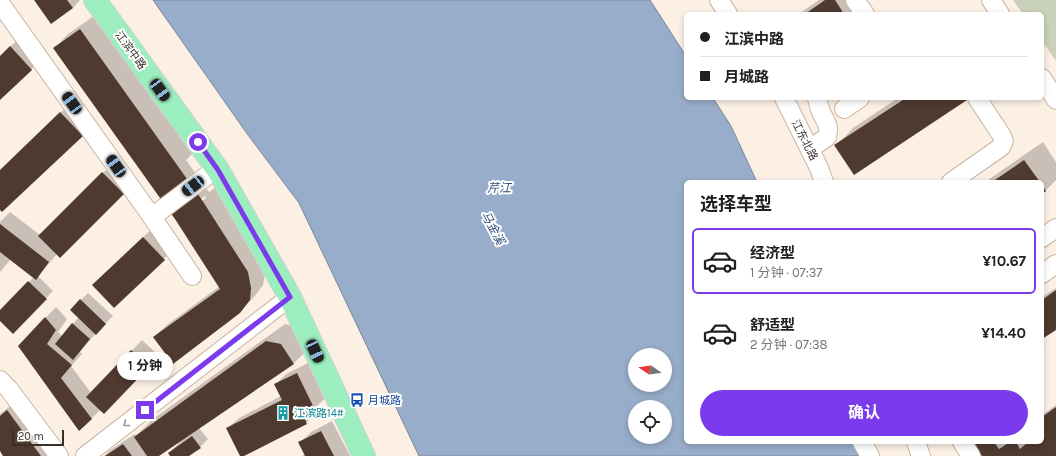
<!DOCTYPE html>
<html lang="zh">
<head>
<meta charset="utf-8">
<style>
	:root { --surface:#fff; --page:#f6f6f6; --text:#202124; --muted:#757577; --line:#e0e0e0; --accent:#7c3aed }
	body { margin:0; font-family:Karla,"Noto Sans SC",sans-serif; background:var(--page); color:var(--text); height:100vh; display:flex; flex-direction:column; font-size:15px; white-space:nowrap }
	* { box-sizing:border-box; margin:0 }
	p { font-size:13px; color:var(--muted) }
	.icon { flex:none; width:22px; height:22px; fill:none; stroke:currentColor; stroke-width:2; stroke-linecap:round; stroke-linejoin:round }
	.map { position:relative; flex:1; overflow:hidden }
	.panel { position:absolute; left:684px; top:180px; width:360px; height:264px; display:flex; flex-direction:column; background:var(--surface); border-radius:6px; box-shadow:0 2px 6px #0003 }
	.panel>* { flex:none }
	.guide { position:absolute; left:684px; top:12px; width:360px; height:88px; border-radius:6px; box-shadow:0 2px 6px #0003; display:grid; align-content:center; height:88px; padding:0 16px; background:var(--surface) }
	.needle { width:26px; rotate:283deg }
	.fabs { position:absolute; left:628px; top:348px; display:grid; gap:8px }
	.fabs a { display:grid; place-items:center; width:44px; height:44px; border-radius:50%; background:var(--surface); box-shadow:0 2px 6px #0003; font-size:20px }
	.scale { position:absolute; left:12px; bottom:10px; width:52px; box-sizing:border-box; padding-left:4px; border:2px solid #372f28; border-top:0; font-size:11px; line-height:14px; white-space:nowrap; color:#372f28; -webkit-text-stroke:3px #fff; paint-order:stroke }
	.end { position:absolute; width:18px; height:18px; margin:-9px; border:5px solid #7c3aed; background:#fff; box-shadow:0 0 0 2px #fff }
	.from { border-radius:50% }
	.bubble { position:absolute; height:28px; border-radius:14px; background:var(--surface); box-shadow:0 2px 6px #0003; font-size:13px; font-weight:700; line-height:28px; text-align:center }
	.car { position:absolute; width:12px; height:24px; margin:-12px -6px; border-radius:5px; box-shadow:0 0 3px 1px #0007; background:linear-gradient(#222 24%,#8ab4d8 0 40%,#222 0 76%,#8ab4d8 0 86%,#222 0) }
	.guide b { display:flex; align-items:center; gap:14px; height:38px; font-size:15px }
	.guide b+b { border-top:1px solid var(--line) }
	.guide i { width:10px; height:10px; background:var(--text) }
	ul { padding:0; list-style:none }
	li { display:flex; align-items:center; gap:12px; height:66px; margin:0 8px 6px; padding:0 8px; border:2px solid transparent; border-radius:6px }
	li div { flex:1 }
	li b { display:block; font-size:15px }
	li em { font-style:normal; font-weight:700 }
	li.current { border-color:var(--accent) }
	li>.icon { width:36px; height:36px; stroke-width:1.5 }
	h2 { padding:0 16px; font-size:18px; line-height:48px }
	.cta { display:flex; gap:8px; margin-top:auto; padding:8px 16px }
	.cta a { flex:1; height:46px; border-radius:24px; background:var(--accent); color:#fff; font-size:16px; font-weight:700; line-height:46px; text-align:center }
	.map>svg:first-child { display:block }
	.green { fill:#cad1ba }
	.water { fill:#98adc9; stroke:#7b8799; fill-rule:evenodd }
	.shadow { fill:#0003; fill-rule:evenodd }
	.building { fill:#4e3a2f }
	.lines { fill:none; stroke-linecap:round; stroke-linejoin:round }
	.minor-casing { stroke:#c9b5a3; stroke-width:20 }
	.major-casing { stroke:#d3d1d0; stroke-width:24 }
	.minor { stroke:#fff; stroke-width:18 }
	.major { stroke:#9deebf; stroke-width:22 }
	.oneway { stroke:#9b9794 }
	.route { stroke:#7c3aed; stroke-width:5 }
	.labels { text-anchor:middle; stroke-width:4; stroke-linejoin:round; paint-order:stroke }
	.street-label { font-size:11px; fill:#372f28; stroke:#fff }
	.transit-label { font-size:11px; fill:#164399; stroke:#fff; text-anchor:start }
	.culture-label { font-size:11px; fill:#0d838f; stroke:#fff; text-anchor:start }
	.water-label { font-size:12px; font-style:italic; fill:#304f78; stroke:#fff }
</style>
</head>
<body>
<div class="map">
<svg width="1056" height="456" viewBox="0 0 1056 456">
	<rect width="100%" height="100%" fill="#fcefe4"/>
	<polygon class="green" points="1013,0 1056,0 1056,61 1042,41 1042,14 1023,14"/>
	<path class="water" d="M153 0H650L686 56V98H713L731 126 757 182H686V442H859L866 456H419L299 203 248 135ZM635 355H665V385H635ZM635 407H665V437H635Z"/>
	<g class="shadow">
		<polygon points="36,0 80,0 73,8"/>
		<polygon points="819,0 865,0 861,14 799,14"/>
		<path d="M94 16 192 154 186 160 209 192 216 187 265 274 263 285 254 297 239 312 154 337 168 324 220 286 175 218 55 48 68 34ZM205 196 206 198 190 209V207Z"/>
		<polygon points="22,36 43,58 0,99 0,56"/>
		<polygon points="898,98 968,98 854,174 836,146 853,128"/>
		<polygon points="72,102 93,124 2,211 0,208 0,170"/>
		<polygon points="1043,142 1056,162 1056,180 1045,191 1042,193 1042,182 985,182"/>
		<polygon points="114,162 134,183 60,257 57,254 38,276 53,291 13,332 0,319 0,312 34,277 11,259 0,272 0,222 10,212 40,235"/>
		<polygon points="155,226 175,248 114,307 104,274"/>
		<polygon points="1056,288 1056,329 1042,338 1042,297"/>
		<polygon points="88,293 113,316 96,333 80,352 82,354 71,366 91,393 142,340 159,356 115,402 101,409 91,419 19,346 56,307 67,319 58,332 62,336 79,317 81,300"/>
		<polygon points="285,324 299,327 312,345 294,363 199,428 208,439 200,447 187,456 171,456 169,453 180,442 179,441 157,456 104,456 110,450 135,434 136,436 153,419"/>
		<polygon points="1042,345 1045,349 1042,352"/>
		<polygon points="308,363 325,398 315,408 317,412 306,423 241,456 228,428 239,418 281,396 275,385 286,374"/>
		<polygon points="18,400 60,456 5,456 0,450 0,414"/>
		<polygon points="1056,405 1056,456 983,456 973,442 1042,442 1042,415"/>
		<polygon points="332,421 350,456 302,456 305,454 300,443 311,432"/>
	</g>
	<g class="building">
		<polygon points="34,0 67,0 73,8 51,24"/>
		<polygon points="825,0 835,0 844,14 805,14"/>
		<polygon points="80,29 202,200 248,272 251,288 250,300 240,313 173,364 153,337 220,289 175,219 53,48"/>
		<polygon points="10,46 32,70 0,100 0,56"/>
		<polygon points="906,98 966,98 967,100 854,175 834,145"/>
		<polygon points="60,112 83,136 2,212 0,210 0,170"/>
		<polygon points="1024,160 1040,182 992,182"/>
		<polygon points="102,172 124,194 60,258 38,236"/>
		<polygon points="1042,186 1046,191 1042,194"/>
		<polygon points="0,224 49,262 36,280 0,252"/>
		<polygon points="143,237 165,260 114,308 92,285"/>
		<polygon points="28,281 47,299 13,334 0,321 0,310"/>
		<polygon points="1056,290 1056,330 1042,339 1042,300"/>
		<polygon points="80,299 106,324 96,335 70,310"/>
		<polygon points="45,317 56,330 47,344 72,365 61,378 92,419 79,431 18,346"/>
		<polygon points="72,323 90,339 73,360 55,344"/>
		<polygon points="266,341 281,344 294,364 159,456 147,456 134,437"/>
		<polygon points="131,350 149,367 104,414 86,397"/>
		<polygon points="297,373 315,410 303,415 307,424 244,456 240,456 226,428 282,400 274,384"/>
		<polygon points="1056,407 1056,456 982,456 972,442 994,442 999,449 1010,442 1016,442 1020,449 1028,442 1042,442 1042,417"/>
		<polygon points="7,410 41,456 3,456 0,451 0,416"/>
		<polygon points="321,431 334,456 305,456 298,442"/>
		<polygon points="192,436 201,448 189,456 170,456 168,453"/>
		<polygon points="123,444 132,456 105,456"/>
	</g>
	<g class="lines">
		<defs>
			<g id="minor">
				<polyline points="719,0 728,14"/>
				<polyline points="855,0 865,14"/>
				<polyline points="991,0 1000,14"/>
				<polyline points="0,3 152,217 192,276"/>
				<polyline points="1042,78 1056,100"/>
				<polyline points="784,98 819,168 824,182"/>
				<polyline points="844,109 860,98"/>
				<path d="M810 149 827 137C830 124 826 123 821 112 819 107 818 102 817 98"/>
				<polyline points="951,182 1001,147 1004,141 1002,136 977,98"/>
				<polyline points="152,217 217,168"/>
				<polyline points="1042,238 1056,228"/>
				<polyline points="1042,274 1056,264"/>
				<polyline points="0,380 8,388 59,456"/>
				<polyline points="862,442 870,456"/>
				<polyline points="916,442 921,456"/>
				<polyline points="962,442 971,456"/>
				<polyline points="85,456 290,297"/>
			</g>
			<polyline id="major" points="95,0 218,170 290,297 364,456"/>
		</defs>
		<use href="#minor" class="minor-casing"/>
		<use href="#major" class="major-casing"/>
		<use href="#minor" class="minor"/>
		<use href="#major" class="major"/>
	</g>
	<defs><path id="oneway-chevron" d="M-2-3.5L2.5 0L-2 3.5" fill="none" stroke-width="1.6" stroke-linecap="round" stroke-linejoin="round"/></defs>
	<use class="oneway" href="#oneway-chevron" transform="translate(126 424) rotate(142)"/>
	<g class="lines">
		<polyline class="route" points="145,410 290,297 218,170 198,142"/>
	</g>
	<defs>
		<symbol id="bus-bare" viewBox="-9 -9 18 18"><path d="M-5-6H5V4H4V6H2V4H-2V6H-4V4H-5ZM-3.5-4V0h7V-4ZM-3.5 1.2v1.5H-2V1.2ZM2 1.2v1.5H3.5V1.2Z" fill="#1a4fb4" stroke="#fff" stroke-width="2.5" paint-order="stroke"/></symbol>
		<symbol id="building-bare" viewBox="-9 -9 18 18"><path d="M-4-6H4V6H1V3H-1V6H-4ZM-2.5-4.3h1.7v1.8h-1.7ZM.8-4.3h1.7v1.8H.8ZM-2.5-1h1.7V.8h-1.7ZM.8-1h1.7V.8H.8Z" fill="#0f9aa8" stroke="#fff" stroke-width="2.5" paint-order="stroke"/></symbol>
	</defs>
	<g fill-rule="evenodd">
		<use href="#bus-bare" x="347" y="390" width="20" height="20"/>
		<use href="#building-bare" x="273" y="403" width="20" height="20"/>
	</g>
	<g class="labels">
		<g class="street-label">
			<text transform="translate(131 50) rotate(54)" y="4">江滨中路</text>
			<text transform="translate(805 140) rotate(63)" y="4">江东北路</text>
		</g>
		<g class="transit-label">
			<text x="368" y="404">月城路</text>
		</g>
		<g class="culture-label">
			<text x="294" y="417">江滨路14#</text>
		</g>
		<g class="water-label">
			<text x="499" y="192">芹江</text>
			<text transform="translate(493 228) rotate(62)" y="4">马金溪</text>
		</g>
	</g>
</svg>
<div class="fabs">
<a><svg class="needle" viewBox="-14 -14 28 28"><path d="M0-13l5 13h-10z" fill="#e53935"/><path d="M0 13l5-13h-10z" fill="#757577"/></svg></a>
<a><svg class="icon" aria-label="locate" viewBox="0 0 24 24"><circle cx="12" cy="12" r="6"/><path d="M12 2v4M12 18v4M2 12h4M18 12h4"/></svg></a>
</div>
<div class="scale">20 m</div>
<i class="end from" style="left:198px;top:142px"></i>
<i class="end" style="left:145px;top:410px"></i>
<div class="bubble" style="left:117px;top:352px;width:56px">1 分钟</div>
<i class="car" style="left:160px;top:90px;rotate:144deg"></i>
<i class="car" style="left:72px;top:103px;rotate:324deg"></i>
<i class="car" style="left:116px;top:166px;rotate:325deg"></i>
<i class="car" style="left:193px;top:186px;rotate:232deg"></i>
<i class="car" style="left:315px;top:351px;rotate:155deg"></i>
<div class="guide">
<b><i class="from"></i>江滨中路</b>
<b><i></i>月城路</b>
</div>
<section class="panel">
<h2>选择车型</h2>
<ul>
<li class="current"><svg class="icon" aria-label="car" viewBox="0 0 24 24"><path d="M5 17H2v-5l4-1 3-4h7l3 4 3 1v5h-3M9 17h6M6 11h13"/><circle cx="7" cy="17" r="2"/><circle cx="17" cy="17" r="2"/></svg><div><b>经济型</b><p>1 分钟 · 07:37</p></div><em>¥10.67</em></li>
<li><svg class="icon" aria-label="car" viewBox="0 0 24 24"><path d="M5 17H2v-5l4-1 3-4h7l3 4 3 1v5h-3M9 17h6M6 11h13"/><circle cx="7" cy="17" r="2"/><circle cx="17" cy="17" r="2"/></svg><div><b>舒适型</b><p>2 分钟 · 07:38</p></div><em>¥14.40</em></li>
</ul>
<div class="cta"><a>确认</a></div>
</section>
</div>
</body>
</html>
